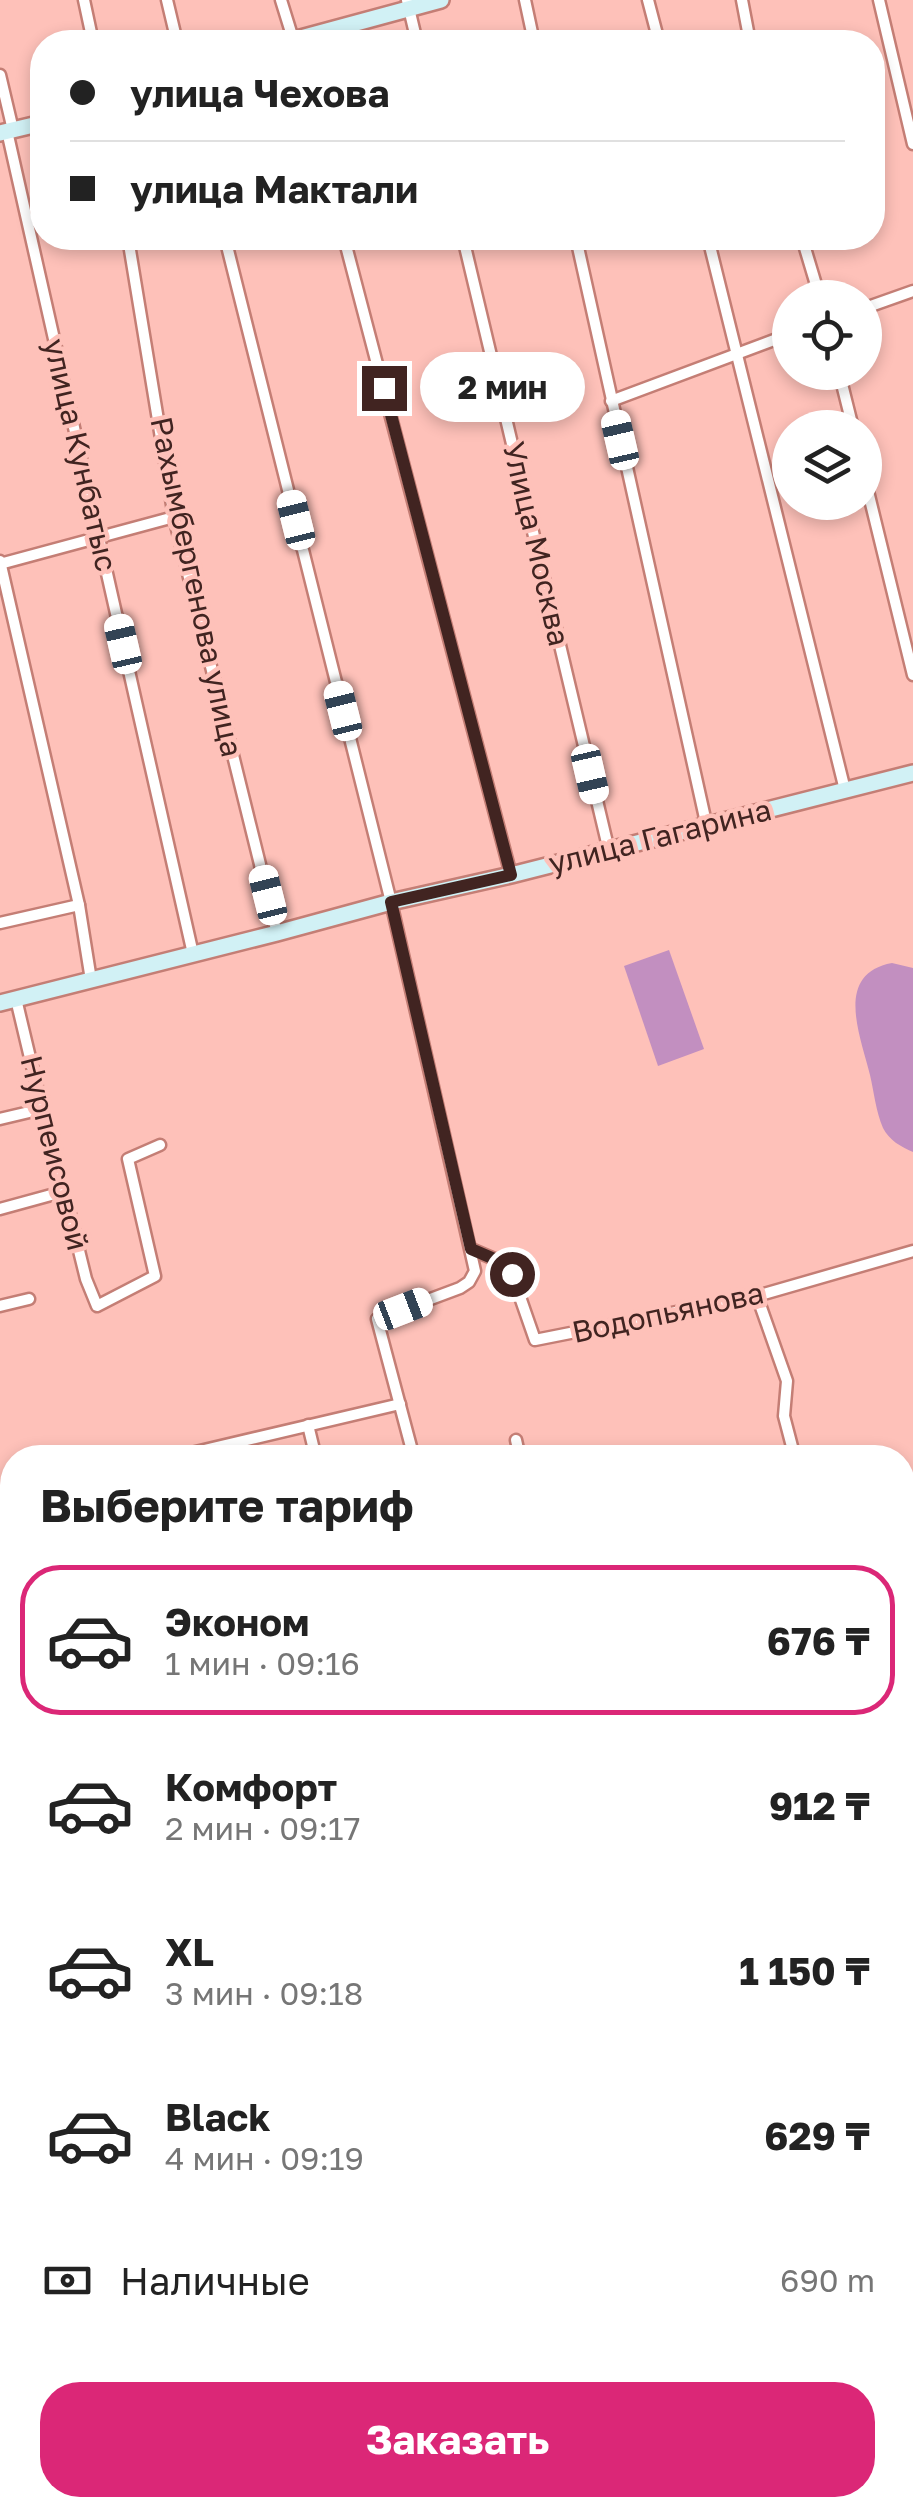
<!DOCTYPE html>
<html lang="ru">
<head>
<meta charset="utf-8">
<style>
	:root { --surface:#fff; --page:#f2f2f2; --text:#222; --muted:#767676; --line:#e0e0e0; --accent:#db2777 }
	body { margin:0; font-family:"Golos Text",sans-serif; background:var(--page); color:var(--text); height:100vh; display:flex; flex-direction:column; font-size:38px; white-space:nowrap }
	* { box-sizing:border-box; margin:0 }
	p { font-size:32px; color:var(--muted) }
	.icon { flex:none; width:55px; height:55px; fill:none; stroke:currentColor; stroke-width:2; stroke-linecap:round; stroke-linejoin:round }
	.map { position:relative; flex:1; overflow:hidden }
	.sheet { position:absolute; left:0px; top:1445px; width:915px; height:1072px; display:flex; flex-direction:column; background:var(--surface); border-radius:40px 40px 0 0; box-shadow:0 5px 15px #0003 }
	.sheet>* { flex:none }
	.guide { position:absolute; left:30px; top:30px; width:855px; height:220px; border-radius:40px; box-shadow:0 5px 15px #0003; display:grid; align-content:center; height:220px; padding:0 40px; background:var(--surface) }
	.buttons { position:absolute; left:772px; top:280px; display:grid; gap:20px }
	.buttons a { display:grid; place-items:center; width:110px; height:110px; border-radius:50%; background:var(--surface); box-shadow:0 5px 15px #0003; font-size:50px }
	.end { position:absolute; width:45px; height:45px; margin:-22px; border:12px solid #412421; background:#fff; box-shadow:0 0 0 5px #fff }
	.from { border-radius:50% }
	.bubble { position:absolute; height:70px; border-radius:35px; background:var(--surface); box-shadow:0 5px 15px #0003; font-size:32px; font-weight:700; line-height:70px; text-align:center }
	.car { position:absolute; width:30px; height:60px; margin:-30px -15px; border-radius:12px; box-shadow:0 0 8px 2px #0007; background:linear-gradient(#fff 24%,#345 0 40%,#fff 0 76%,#345 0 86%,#fff 0) }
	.guide b { display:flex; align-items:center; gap:35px; height:95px; font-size:38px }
	.guide b+b { border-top:2px solid var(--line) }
	.guide i { width:25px; height:25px; background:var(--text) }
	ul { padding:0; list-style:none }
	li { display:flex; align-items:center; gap:30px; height:150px; margin:0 20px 15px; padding:0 20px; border:5px solid transparent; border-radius:40px }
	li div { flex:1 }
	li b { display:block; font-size:38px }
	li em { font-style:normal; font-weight:700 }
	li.selected { border-color:var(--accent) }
	li>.icon { width:90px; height:90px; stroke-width:1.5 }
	h2 { padding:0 40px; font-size:45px; line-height:120px }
	.pay { display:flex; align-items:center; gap:25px; height:110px; padding:0 40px; font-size:38px }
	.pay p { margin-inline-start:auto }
	.button { display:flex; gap:20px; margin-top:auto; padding:20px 40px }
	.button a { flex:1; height:115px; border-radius:40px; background:var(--accent); color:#fff; font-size:40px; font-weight:700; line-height:115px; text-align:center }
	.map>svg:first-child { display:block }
	.pitch { fill:#c28fc0 }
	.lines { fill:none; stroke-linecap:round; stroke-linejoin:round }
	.river { stroke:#9eb8fb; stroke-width:18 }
	.street-casing { stroke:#c47e75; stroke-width:15 }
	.secondary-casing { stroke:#c47e75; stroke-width:20 }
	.street { stroke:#fff; stroke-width:10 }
	.secondary { stroke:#d1f1f5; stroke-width:15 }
	.rail-casing { stroke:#9e716c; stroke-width:6 }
	.rail { stroke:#fec1b9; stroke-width:2.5; stroke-dasharray:8; stroke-linecap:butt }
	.route { stroke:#412421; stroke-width:12 }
	.labels { text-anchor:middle; stroke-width:9; stroke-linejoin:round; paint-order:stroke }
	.street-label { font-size:30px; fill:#412421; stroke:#fec1b9 }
</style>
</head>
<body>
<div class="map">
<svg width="913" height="2516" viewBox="0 0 913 2516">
	<rect width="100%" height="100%" fill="#fec1b9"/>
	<g class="pitch">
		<polygon points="669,950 704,1049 658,1066 624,966"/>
		<path d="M892 963 913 968V1152C901 1147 889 1140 883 1128 876 1112 874 1092 870 1075 861 1037 833 974 892 963Z"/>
	</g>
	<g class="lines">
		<g class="river">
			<polyline points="902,1599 913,1593"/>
			<polyline points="0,1944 12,1942"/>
		</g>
		<defs>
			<g id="street">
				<polyline points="84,0 93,42"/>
				<polyline points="167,0 177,42"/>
				<polyline points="281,0 294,42"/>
				<polyline points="407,0 417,42"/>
				<polyline points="525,0 534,42"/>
				<polyline points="648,0 659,42"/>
				<polyline points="742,0 750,42"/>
				<polyline points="879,0 913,144"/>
				<polyline points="0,75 13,130"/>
				<polyline points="7,131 193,954"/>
				<polyline points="128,238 174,517 277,933"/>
				<polyline points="225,238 391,902 475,1271 469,1282 460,1288 377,1319 414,1458"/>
				<polyline points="344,238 511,875"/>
				<polyline points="463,238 609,851"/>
				<polyline points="576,238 707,827"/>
				<polyline points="708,238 845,790"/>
				<polyline points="802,238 820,298"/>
				<polyline points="865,308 913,291"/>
				<polyline points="839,372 853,428"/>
				<polyline points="611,401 790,334"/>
				<polyline points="865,479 913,675"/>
				<polyline points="0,561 79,905 91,980"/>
				<polyline points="0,564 174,517"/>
				<polyline points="0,923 79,905"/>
				<polyline points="16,999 62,1192 67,1202 86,1279 97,1306 155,1276 128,1159 160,1145"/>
				<polyline points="0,1119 42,1109"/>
				<polyline points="0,1209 62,1192"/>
				<polyline points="471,1249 499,1261 512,1274 535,1340 757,1296 913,1251"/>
				<polyline points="757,1296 787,1381 784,1416 795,1458"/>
				<polyline points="0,1306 29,1299"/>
				<polyline points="308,1425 316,1458"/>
				<polyline points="516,1440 520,1458"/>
				<polyline points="170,1458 400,1404"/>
				<polyline points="0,1496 12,1493"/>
				<polyline points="0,1630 12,1627"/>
				<polyline points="0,1774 12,1771"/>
				<polyline points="0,1860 12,1858"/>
				<polyline points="0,2032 12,2028"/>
				<polyline points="0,2100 12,2096"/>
				<polyline points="0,2220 12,2216"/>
			</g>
			<g id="secondary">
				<polyline points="286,42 441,0"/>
				<polyline points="0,133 42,123"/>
				<polyline points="0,1003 277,933 391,902 511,875 913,773"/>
				<polyline points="0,1530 12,1581"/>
				<polyline points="902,1830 913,1827"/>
			</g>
		</defs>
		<use href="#street" class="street-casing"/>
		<use href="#secondary" class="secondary-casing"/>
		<use href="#street" class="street"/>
		<use href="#secondary" class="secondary"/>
		<defs>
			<g id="rail">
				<polyline points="902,2135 913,2132"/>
				<polyline points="0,2356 12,2353"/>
			</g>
		</defs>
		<use href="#rail" class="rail-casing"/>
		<use href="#rail" class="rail"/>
	</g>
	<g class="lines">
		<polyline class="route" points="384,388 511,875 391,902 471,1249 499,1261 512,1274"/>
	</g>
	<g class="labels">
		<g class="street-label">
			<text transform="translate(80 455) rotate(77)" y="10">улица Кунбатыс</text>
			<text transform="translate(536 544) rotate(77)" y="10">Улица Москва</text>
			<text transform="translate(196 587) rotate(78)" y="10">Рахымбергенова улица</text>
			<text transform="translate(660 837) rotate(-14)" y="10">улица Гагарина</text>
			<text transform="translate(54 1153) rotate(76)" y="10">Нурпеисовой</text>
			<text transform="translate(668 1313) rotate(-12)" y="10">Водопьянова</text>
		</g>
	</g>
</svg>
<div class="buttons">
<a><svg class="icon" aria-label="locate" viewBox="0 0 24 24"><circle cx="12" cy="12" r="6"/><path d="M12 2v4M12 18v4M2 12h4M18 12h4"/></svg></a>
<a><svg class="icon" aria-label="layers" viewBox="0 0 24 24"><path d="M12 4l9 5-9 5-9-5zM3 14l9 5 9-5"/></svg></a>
</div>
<i class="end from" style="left:512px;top:1274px"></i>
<i class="end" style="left:384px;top:388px"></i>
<div class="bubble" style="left:420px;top:352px;width:165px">2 мин</div>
<i class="car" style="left:620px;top:440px;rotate:347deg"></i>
<i class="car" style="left:296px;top:520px;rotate:346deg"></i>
<i class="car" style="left:123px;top:644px;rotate:347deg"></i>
<i class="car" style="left:343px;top:711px;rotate:346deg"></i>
<i class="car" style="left:590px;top:774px;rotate:167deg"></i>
<i class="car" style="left:268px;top:895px;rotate:346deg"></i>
<i class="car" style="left:403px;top:1309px;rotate:69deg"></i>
<div class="guide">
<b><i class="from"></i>улица Чехова</b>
<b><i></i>улица Мактали</b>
</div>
<section class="sheet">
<h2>Выберите тариф</h2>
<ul>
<li class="selected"><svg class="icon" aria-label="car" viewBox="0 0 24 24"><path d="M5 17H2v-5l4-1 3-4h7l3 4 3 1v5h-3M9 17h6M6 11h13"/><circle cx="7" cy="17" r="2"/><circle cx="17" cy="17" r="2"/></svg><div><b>Эконом</b><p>1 мин · 09:16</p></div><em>676 ₸</em></li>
<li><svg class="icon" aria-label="car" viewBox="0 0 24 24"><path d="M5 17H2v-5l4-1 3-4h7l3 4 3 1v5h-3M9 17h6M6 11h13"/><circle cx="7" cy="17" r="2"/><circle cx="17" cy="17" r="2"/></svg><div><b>Комфорт</b><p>2 мин · 09:17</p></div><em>912 ₸</em></li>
<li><svg class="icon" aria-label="car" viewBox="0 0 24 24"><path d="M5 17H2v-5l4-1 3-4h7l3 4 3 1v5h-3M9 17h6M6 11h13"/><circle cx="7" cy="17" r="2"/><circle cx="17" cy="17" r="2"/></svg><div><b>XL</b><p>3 мин · 09:18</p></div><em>1 150 ₸</em></li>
<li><svg class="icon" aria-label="car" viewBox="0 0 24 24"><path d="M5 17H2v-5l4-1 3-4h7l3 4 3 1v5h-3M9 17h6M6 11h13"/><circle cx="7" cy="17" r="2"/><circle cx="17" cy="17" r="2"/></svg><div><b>Black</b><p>4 мин · 09:19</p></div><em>629 ₸</em></li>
</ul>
<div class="pay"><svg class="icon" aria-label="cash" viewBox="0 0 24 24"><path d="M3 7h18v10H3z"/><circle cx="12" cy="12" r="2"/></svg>Наличные<p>690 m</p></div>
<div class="button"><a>Заказать</a></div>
</section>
</div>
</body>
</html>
